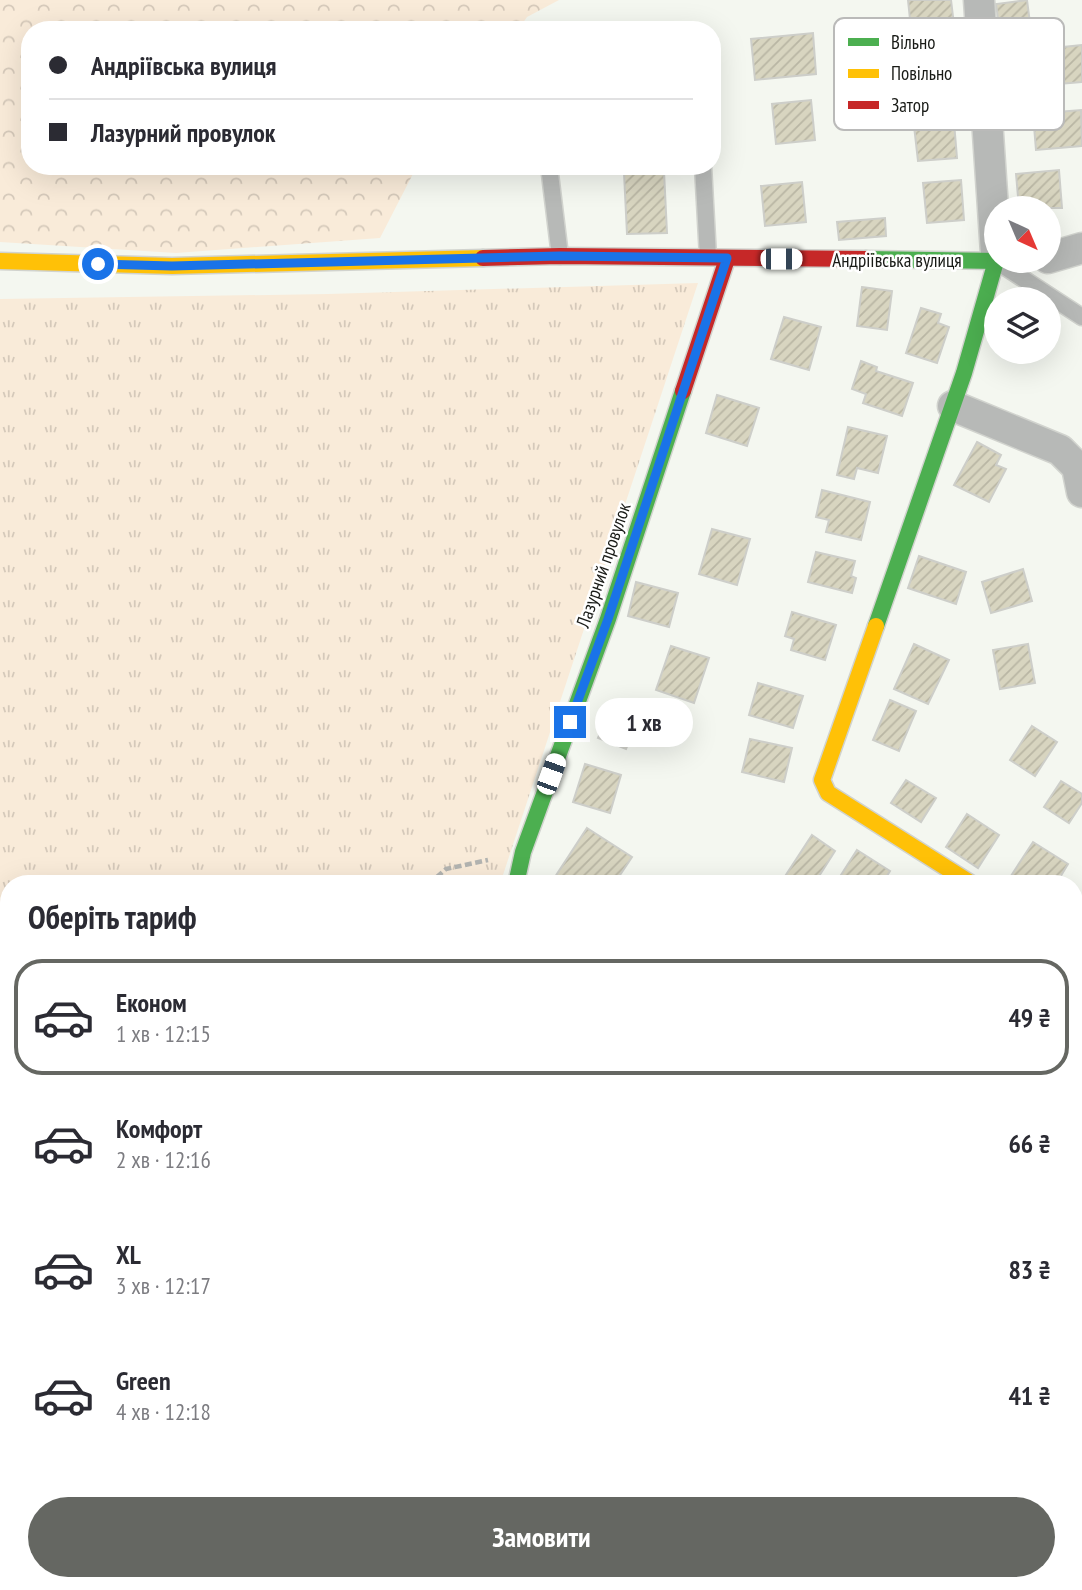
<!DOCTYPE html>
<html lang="uk">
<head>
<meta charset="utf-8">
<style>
	:root { --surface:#fff; --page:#f7f7f7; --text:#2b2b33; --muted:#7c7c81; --line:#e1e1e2; --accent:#656762 }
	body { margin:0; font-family:"PT Sans Narrow",sans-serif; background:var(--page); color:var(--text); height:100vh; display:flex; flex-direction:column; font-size:26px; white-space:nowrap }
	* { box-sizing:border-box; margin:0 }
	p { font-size:23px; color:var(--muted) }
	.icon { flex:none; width:38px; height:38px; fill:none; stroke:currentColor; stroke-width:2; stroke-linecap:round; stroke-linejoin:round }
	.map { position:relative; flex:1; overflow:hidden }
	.drawer { position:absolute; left:0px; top:875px; width:1083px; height:716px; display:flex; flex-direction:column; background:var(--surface); border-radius:28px 28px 0 0; box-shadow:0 7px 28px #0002 }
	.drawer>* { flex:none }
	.banner { position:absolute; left:21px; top:21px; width:700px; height:154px; border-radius:28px; box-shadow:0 7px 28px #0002; display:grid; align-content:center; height:154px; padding:0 28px; background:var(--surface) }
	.needle { width:46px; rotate:136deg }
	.buttons { position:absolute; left:984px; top:196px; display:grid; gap:14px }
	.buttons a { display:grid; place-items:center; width:77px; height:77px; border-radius:50%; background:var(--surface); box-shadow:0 7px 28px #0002; font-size:35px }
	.end { position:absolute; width:32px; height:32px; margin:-16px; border:9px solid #1a73e8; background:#fff; box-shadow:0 0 0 4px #fff }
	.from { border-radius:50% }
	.bubble { position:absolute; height:49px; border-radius:24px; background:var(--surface); box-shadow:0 7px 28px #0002; font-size:23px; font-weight:700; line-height:49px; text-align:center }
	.car { position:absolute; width:21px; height:42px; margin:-21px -10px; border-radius:9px; box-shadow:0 0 5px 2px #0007; background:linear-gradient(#fff 24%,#345 0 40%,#fff 0 76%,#345 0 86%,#fff 0) }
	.banner b { display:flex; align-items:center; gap:24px; height:66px; font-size:26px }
	.banner b+b { border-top:2px solid var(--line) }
	.banner i { width:18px; height:18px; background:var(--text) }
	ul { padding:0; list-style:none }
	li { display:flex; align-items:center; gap:21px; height:116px; margin:0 14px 10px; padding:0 14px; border:4px solid transparent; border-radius:28px }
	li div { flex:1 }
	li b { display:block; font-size:26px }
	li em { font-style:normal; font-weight:700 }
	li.active { border-color:var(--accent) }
	li>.icon { width:63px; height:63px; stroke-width:1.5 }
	h2 { padding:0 28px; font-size:32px; line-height:84px }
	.action { display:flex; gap:14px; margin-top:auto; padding:14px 28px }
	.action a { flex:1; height:80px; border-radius:42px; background:var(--accent); color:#fff; font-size:28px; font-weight:700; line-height:80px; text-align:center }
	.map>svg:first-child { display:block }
	.grass { fill:url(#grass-tufts) }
	.forest { fill:url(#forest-crowns) }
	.building { fill:url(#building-hatch); stroke:#cdcec9; stroke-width:2 }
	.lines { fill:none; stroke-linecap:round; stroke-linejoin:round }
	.lane-casing { stroke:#d1d3ce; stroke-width:19 }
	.street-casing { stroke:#d1d3ce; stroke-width:33 }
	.fast-casing { stroke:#d1d3ce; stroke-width:19 }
	.slow-casing { stroke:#d1d3ce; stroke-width:19 }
	.jam-casing { stroke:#d1d3ce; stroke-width:19 }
	.path { stroke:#b3b4b1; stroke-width:4.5; stroke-dasharray:7 3.5; stroke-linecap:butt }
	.lane { stroke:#b7b9b7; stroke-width:16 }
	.street { stroke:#b7b9b7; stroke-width:30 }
	.fast { stroke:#4caf50; stroke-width:16 }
	.slow { stroke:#ffc107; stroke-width:16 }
	.jam { stroke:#c62828; stroke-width:16 }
	.route { stroke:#1a73e8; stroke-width:9 }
	.labels { text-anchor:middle; stroke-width:5; stroke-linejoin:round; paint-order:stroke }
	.street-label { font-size:19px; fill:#181a16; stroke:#fff }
	.key { fill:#fff; stroke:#babab9; stroke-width:2 }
	.key-label { font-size:19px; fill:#181a16 }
</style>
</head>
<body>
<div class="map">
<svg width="1082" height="1590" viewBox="0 0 1082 1590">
	<defs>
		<pattern id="grass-tufts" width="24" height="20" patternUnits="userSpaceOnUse" patternTransform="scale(1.75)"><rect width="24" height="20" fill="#f9ebd9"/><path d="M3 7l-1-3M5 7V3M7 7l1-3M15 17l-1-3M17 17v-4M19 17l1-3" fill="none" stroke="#d5c9ba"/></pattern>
		<pattern id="forest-crowns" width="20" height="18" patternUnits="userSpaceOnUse" patternTransform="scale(1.75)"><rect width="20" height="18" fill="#f9ebd9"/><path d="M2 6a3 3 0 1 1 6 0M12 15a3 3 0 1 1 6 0" fill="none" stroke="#d5c9ba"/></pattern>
		<pattern id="building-hatch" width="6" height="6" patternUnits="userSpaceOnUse" patternTransform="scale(1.75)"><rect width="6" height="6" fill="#d8d5c0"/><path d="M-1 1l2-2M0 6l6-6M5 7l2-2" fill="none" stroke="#b9b6a4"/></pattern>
	</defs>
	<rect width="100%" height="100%" fill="#f4f7f0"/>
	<polygon class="grass" points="698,283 500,884 9,884 9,1582 649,1582 639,1590 0,1590 0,299 328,294"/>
	<g class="forest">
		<polygon points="0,0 559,0 527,17 518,30 30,30 30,166 417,166 380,238 176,253 0,242"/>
		<polygon points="1075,1309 1082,1313 1082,1590 639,1590 649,1582 1074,1582"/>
	</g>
	<g class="building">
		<polygon points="908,0 951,0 954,25 911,29"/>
		<polygon points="1027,0 1030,23 999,26 996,4"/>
		<polygon points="813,33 816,74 755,80 751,39"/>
		<polygon points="1082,45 1082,82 1047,85 1044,49"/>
		<polygon points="811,100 815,140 776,144 772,104"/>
		<polygon points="1081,110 1082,146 1036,150 1033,114"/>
		<polygon points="954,122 957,158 918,161 914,126"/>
		<polygon points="1059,170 1062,208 1019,208 1016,174"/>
		<polygon points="664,171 667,233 627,234 624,173"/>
		<polygon points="961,180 964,220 927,223 923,183"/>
		<polygon points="802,182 806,222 765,226 761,186"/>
		<polygon points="885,218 886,236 839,240 837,222"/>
		<polygon points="862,287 892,291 887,330 857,326"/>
		<polygon points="921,308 941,314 938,323 949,327 937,363 906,353"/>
		<polygon points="784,317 821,327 809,370 771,359"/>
		<polygon points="861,361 877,367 876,371 913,383 902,416 863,403 866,394 852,389"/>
		<polygon points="717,395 759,408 747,446 706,433"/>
		<polygon points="848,427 887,436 878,473 857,468 854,479 837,475"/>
		<polygon points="977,442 1001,455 996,465 1006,469 989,502 954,485"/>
		<polygon points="822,490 870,502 861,540 826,532 829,520 816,517"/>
		<polygon points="712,529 750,539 737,585 699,574"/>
		<polygon points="816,552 855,561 851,576 856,578 852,593 808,582"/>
		<polygon points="919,556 966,572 956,604 908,588"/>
		<polygon points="1023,569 1032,601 991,613 982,582"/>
		<polygon points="636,582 678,593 669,627 628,616"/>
		<polygon points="792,612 836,625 825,660 791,650 794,639 785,636"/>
		<polygon points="914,644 949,660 928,704 894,689"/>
		<polygon points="1028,644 1035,683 1000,689 993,650"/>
		<polygon points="671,646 709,658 694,703 656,690"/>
		<polygon points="758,683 803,696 793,728 749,715"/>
		<polygon points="890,700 916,711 899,751 873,740"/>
		<polygon points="610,709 638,720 626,749 598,738"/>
		<polygon points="1032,726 1057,742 1035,776 1010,760"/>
		<polygon points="750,739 792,748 784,782 742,772"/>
		<polygon points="585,764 621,775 610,813 573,802"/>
		<polygon points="906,780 936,798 921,822 891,803"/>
		<polygon points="1061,781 1082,794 1082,803 1069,823 1044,807"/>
		<polygon points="967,814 999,835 978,868 946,847"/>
		<polygon points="587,828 632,857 614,884 559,884 553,880"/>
		<polygon points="812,835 835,851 814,884 780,884"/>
		<polygon points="1033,842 1068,864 1056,884 1009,884 1007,882"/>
		<polygon points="857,850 890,871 882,884 854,884 841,875"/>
		<polygon points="1082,1084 1082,1122 1074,1117 1074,1095"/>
		<polygon points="1076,1221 1082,1225 1082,1269 1074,1264"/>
	</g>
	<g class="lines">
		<defs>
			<g id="lane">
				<polyline points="549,166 560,256"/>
				<polyline points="703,166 708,257"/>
				<polyline points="996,261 1082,317"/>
			</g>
			<g id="street">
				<polyline points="979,0 996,253"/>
				<polyline points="1048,258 1082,248"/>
				<polyline points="953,406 1060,450 1077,467 1082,492"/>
				<polyline points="1074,948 1082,953"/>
			</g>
			<g id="fast">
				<polyline points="866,259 998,261"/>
				<polyline points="876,626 964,373 996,261"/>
				<polyline points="516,884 523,852 608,619 683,391"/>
			</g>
			<g id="slow">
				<polyline points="0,261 172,266 483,258"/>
				<polyline points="876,626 822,780 828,793 972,884"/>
			</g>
			<g id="jam">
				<polyline points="483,258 560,256 866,259"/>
				<polyline points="683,391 727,259"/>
			</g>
		</defs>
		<use href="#lane" class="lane-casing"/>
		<use href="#street" class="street-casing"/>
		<use href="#fast" class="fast-casing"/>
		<use href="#slow" class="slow-casing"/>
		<use href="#jam" class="jam-casing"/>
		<g class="path">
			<polyline points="429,884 446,869 488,860"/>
			<polyline points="0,1236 9,1240"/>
			<polyline points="1074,1287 1082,1293"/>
			<polyline points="0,1399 9,1390"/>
			<polyline points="1074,1407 1082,1395"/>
			<polyline points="891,1590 902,1582"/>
		</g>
		<use href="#lane" class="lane"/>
		<use href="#street" class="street"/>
		<use href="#fast" class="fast"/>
		<use href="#slow" class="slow"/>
		<use href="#jam" class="jam"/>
	</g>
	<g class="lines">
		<polyline class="route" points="98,264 172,266 560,256 727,258 608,619 570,722"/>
	</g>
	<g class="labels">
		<g class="street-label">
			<text x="897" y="267">Андріївська вулиця</text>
			<text transform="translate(603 565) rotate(-71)" y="7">Лазурний провулок</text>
		</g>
	</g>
	<rect x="834" y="18" width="230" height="112" rx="10" class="key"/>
	<rect x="848" y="38" width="31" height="8" fill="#4caf50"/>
	<rect x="848" y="69" width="31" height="9" fill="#ffc107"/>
	<rect x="848" y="101" width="31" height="8" fill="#c62828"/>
	<g class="key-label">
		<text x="891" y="49">Вільно</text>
		<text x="891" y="80">Повільно</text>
		<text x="891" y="112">Затор</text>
	</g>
</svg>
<div class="buttons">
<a><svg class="needle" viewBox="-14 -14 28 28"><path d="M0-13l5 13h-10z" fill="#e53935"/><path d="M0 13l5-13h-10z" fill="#7c7c81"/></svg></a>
<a><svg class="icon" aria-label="layers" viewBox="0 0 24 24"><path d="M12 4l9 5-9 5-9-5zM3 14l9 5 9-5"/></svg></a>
</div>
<i class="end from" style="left:98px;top:264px"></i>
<i class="end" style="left:570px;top:722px"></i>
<div class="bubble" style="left:595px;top:698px;width:98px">1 хв</div>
<i class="car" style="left:781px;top:259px;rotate:90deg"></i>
<i class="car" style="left:551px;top:774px;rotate:20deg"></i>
<div class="banner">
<b><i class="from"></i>Андріївська вулиця</b>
<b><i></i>Лазурний провулок</b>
</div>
<section class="drawer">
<h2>Оберіть тариф</h2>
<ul>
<li class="active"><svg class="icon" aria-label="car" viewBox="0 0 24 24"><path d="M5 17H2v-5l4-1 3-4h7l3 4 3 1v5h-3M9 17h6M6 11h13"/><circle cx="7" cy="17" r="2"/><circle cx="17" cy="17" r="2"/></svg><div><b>Економ</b><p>1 хв · 12:15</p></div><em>49 ₴</em></li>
<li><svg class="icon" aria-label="car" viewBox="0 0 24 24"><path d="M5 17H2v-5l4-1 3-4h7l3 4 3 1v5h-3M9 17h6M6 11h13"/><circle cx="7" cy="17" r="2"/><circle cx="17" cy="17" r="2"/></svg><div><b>Комфорт</b><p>2 хв · 12:16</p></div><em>66 ₴</em></li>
<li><svg class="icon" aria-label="car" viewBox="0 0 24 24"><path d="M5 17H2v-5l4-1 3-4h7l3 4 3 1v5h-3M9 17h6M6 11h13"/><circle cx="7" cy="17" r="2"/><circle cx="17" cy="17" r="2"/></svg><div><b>XL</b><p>3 хв · 12:17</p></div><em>83 ₴</em></li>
<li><svg class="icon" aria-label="car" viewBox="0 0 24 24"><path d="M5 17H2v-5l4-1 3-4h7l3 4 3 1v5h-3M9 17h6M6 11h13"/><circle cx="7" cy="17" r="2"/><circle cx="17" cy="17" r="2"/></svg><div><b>Green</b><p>4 хв · 12:18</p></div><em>41 ₴</em></li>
</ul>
<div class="action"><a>Замовити</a></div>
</section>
</div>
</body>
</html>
